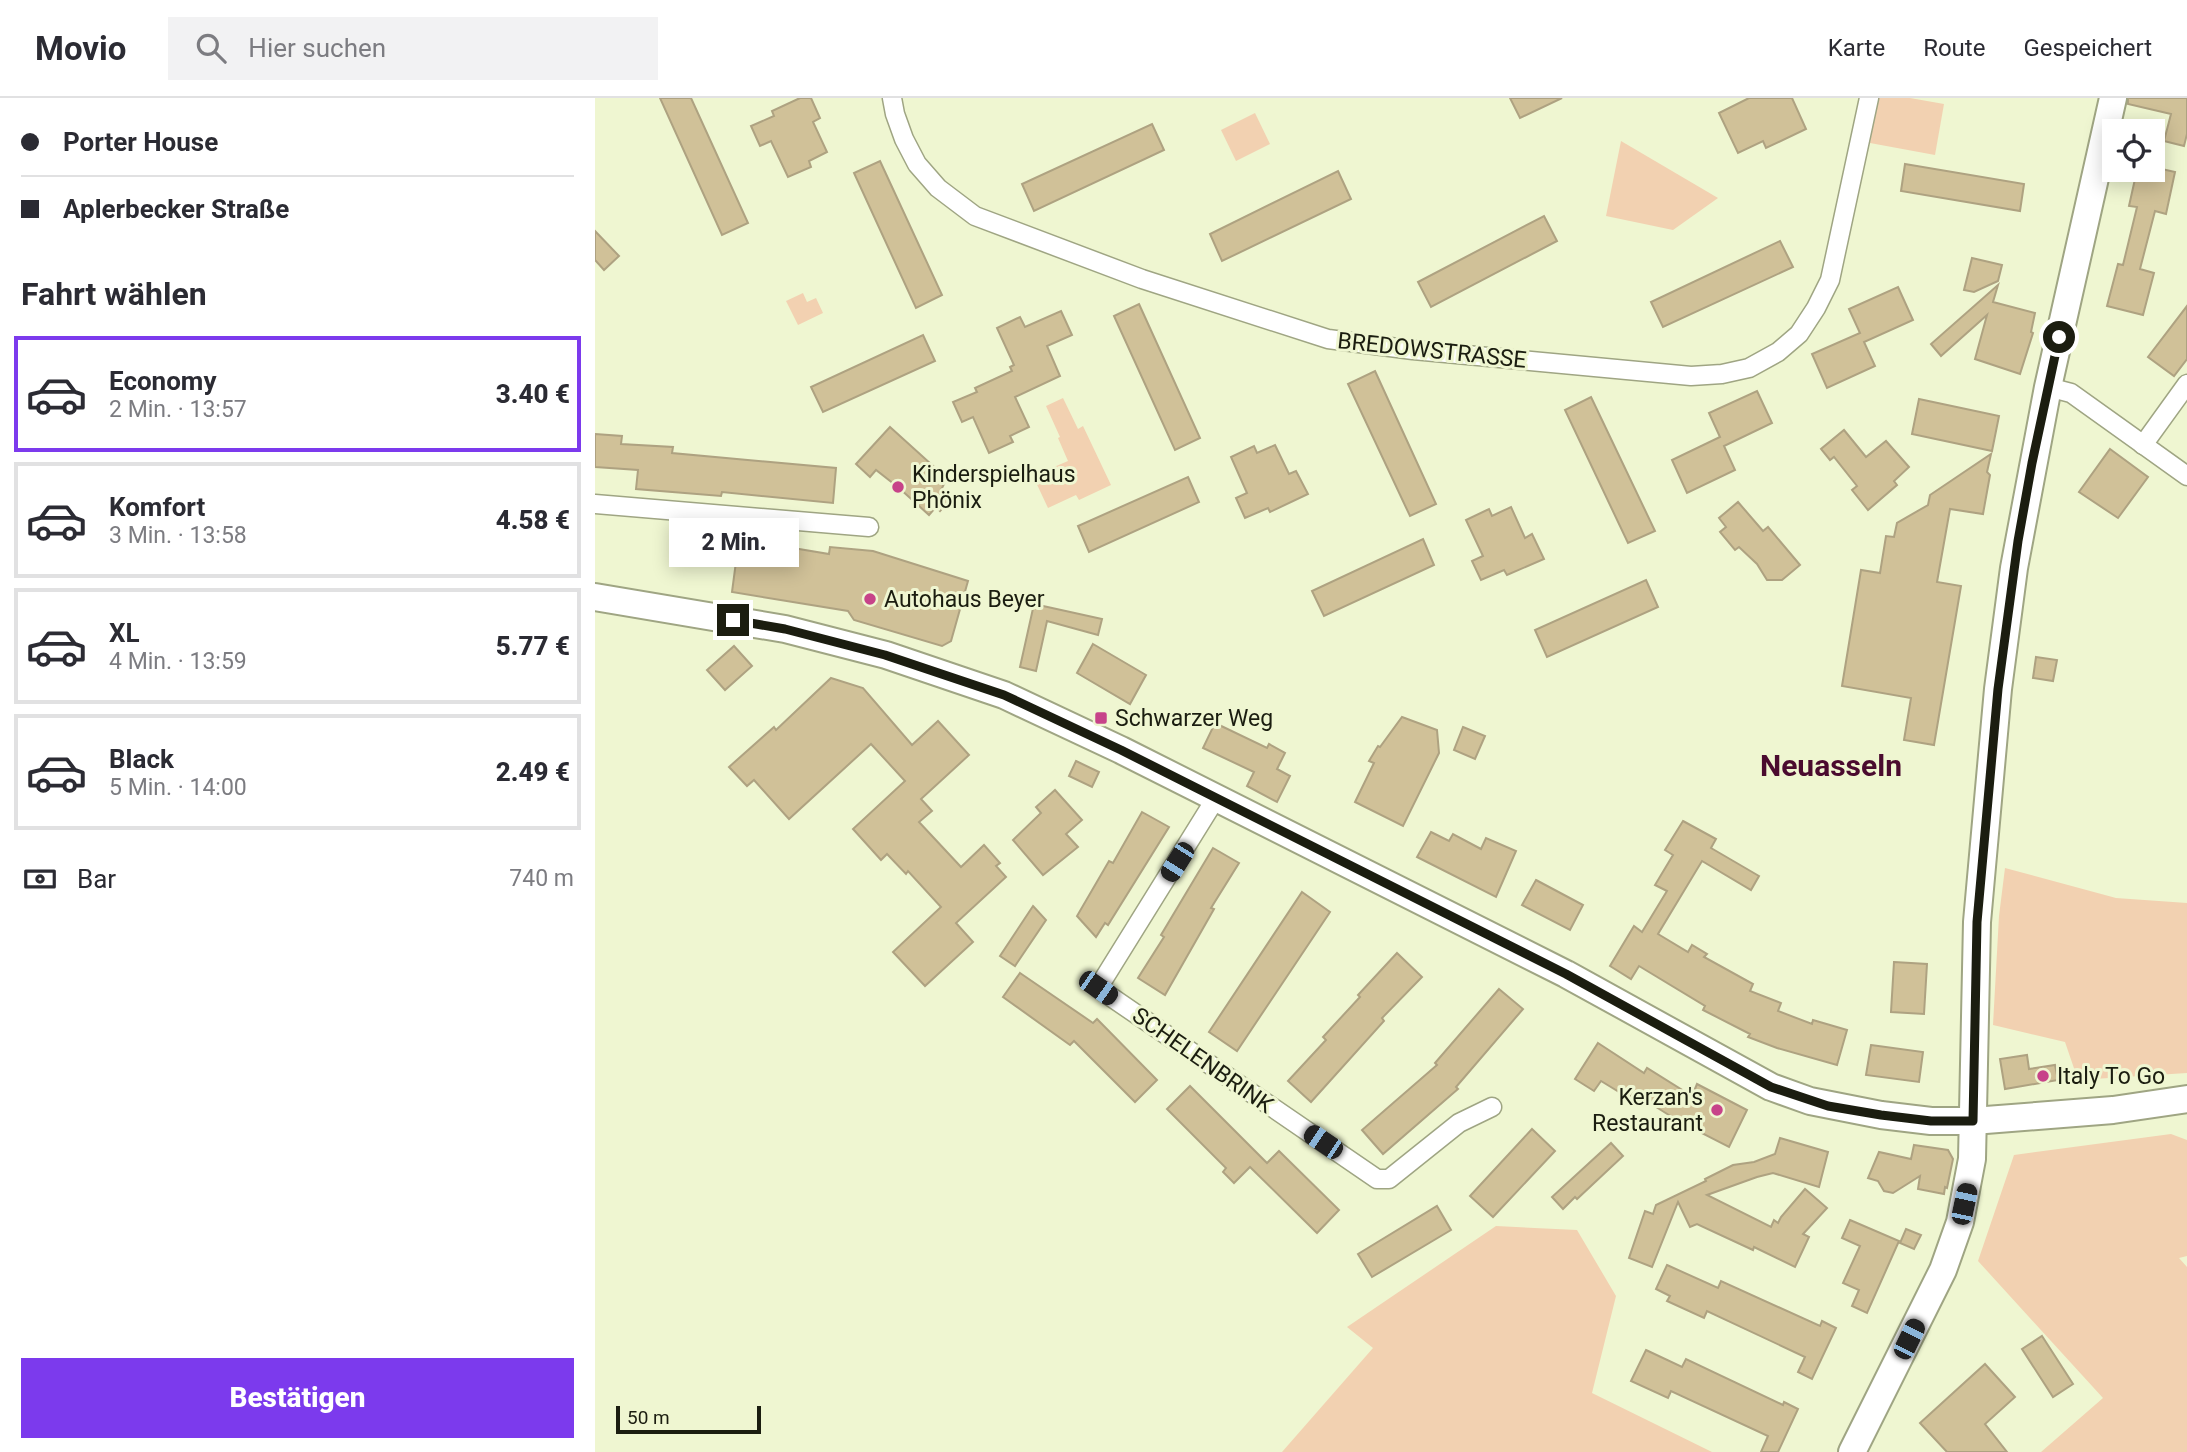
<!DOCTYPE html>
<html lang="de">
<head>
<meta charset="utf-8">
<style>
	:root { --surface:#fff; --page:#f2f2f3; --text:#2b2b33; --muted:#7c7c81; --line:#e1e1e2; --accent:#7c3aed }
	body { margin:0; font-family:Roboto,sans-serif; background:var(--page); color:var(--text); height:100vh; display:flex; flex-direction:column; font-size:26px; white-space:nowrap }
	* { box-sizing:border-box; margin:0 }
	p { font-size:23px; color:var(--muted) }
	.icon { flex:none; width:38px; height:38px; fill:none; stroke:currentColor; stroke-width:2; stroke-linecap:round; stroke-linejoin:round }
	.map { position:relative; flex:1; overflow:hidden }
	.details { display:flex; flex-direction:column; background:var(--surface); width:595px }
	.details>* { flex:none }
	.hud { display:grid; align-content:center; height:154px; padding:0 21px; background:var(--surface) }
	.buttons { position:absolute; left:1507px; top:21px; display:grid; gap:14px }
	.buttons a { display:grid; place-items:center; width:63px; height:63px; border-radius:0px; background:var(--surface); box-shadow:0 4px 18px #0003; font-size:35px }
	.scale { position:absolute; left:21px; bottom:18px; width:145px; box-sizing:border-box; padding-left:7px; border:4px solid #1b1d10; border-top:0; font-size:19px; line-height:24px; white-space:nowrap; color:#1b1d10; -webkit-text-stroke:5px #eff6d1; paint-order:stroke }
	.end { position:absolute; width:32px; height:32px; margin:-16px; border:9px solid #1b1d10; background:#fff; box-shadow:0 0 0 4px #fff }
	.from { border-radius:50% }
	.bubble { position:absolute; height:49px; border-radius:0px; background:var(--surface); box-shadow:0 4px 18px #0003; font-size:23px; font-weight:800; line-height:49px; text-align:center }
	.car { position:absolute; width:21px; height:42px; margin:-21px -10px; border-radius:9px; box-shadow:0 0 5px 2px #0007; background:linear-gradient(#222 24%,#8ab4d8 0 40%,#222 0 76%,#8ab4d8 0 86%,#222 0) }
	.hud b { display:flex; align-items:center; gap:24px; height:66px; font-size:26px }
	.hud b+b { border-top:2px solid var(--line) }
	.hud i { width:18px; height:18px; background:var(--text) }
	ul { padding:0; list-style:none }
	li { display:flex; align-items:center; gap:21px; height:116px; margin:0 14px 10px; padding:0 7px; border:4px solid var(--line); border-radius:0px }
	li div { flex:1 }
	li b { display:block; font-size:26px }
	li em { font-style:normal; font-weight:800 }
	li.on { border-color:var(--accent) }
	li>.icon { width:63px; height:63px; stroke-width:1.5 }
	h2 { padding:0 21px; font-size:32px; line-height:84px }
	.pay { display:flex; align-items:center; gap:18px; height:77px; padding:0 21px; font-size:26px }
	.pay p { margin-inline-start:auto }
	.button { display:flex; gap:14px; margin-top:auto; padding:14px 21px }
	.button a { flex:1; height:80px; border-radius:0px; background:var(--accent); color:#fff; font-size:28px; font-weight:800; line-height:80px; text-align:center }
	header { display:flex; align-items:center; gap:42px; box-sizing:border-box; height:98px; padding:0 35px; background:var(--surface); border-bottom:2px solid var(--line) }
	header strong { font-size:33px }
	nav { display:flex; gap:38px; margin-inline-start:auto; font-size:24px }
	.search { width:490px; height:63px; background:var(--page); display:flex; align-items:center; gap:18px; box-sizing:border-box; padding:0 24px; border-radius:0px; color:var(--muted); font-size:26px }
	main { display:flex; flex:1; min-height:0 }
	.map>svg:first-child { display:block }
	.green { fill:#f2d1b1 }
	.building { fill:#d0c198; stroke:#aea281; stroke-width:2 }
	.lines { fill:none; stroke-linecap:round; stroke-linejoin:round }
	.street-casing { stroke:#9fa583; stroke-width:21 }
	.secondary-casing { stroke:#9fa583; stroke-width:30 }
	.street { stroke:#fff; stroke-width:18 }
	.secondary { stroke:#fff; stroke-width:26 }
	.route { stroke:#1b1d10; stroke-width:9 }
	.poi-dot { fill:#c74389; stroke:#eff6d1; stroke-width:2.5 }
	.labels { text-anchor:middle; stroke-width:6; stroke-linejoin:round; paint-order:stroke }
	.street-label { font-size:23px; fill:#1b1d10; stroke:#eff6d1 }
	.poi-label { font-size:23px; fill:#1b1d10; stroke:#eff6d1; text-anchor:start }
	.district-label { font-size:30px; font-weight:bold; fill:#4a0b2f; stroke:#eff6d1 }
</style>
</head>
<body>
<header>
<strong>Movio</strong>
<div class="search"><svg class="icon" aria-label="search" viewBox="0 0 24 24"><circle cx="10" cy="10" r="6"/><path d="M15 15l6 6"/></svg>Hier suchen</div>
<nav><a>Karte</a><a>Route</a><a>Gespeichert</a></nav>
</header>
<main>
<section class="details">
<div class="hud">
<b><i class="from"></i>Porter House</b>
<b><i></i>Aplerbecker Straße</b>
</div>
<h2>Fahrt wählen</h2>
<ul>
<li class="on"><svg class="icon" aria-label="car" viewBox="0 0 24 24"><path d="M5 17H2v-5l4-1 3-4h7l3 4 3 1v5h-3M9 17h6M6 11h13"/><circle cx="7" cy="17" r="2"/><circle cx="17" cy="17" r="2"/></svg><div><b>Economy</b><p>2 Min. · 13:57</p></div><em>3.40 €</em></li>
<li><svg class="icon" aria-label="car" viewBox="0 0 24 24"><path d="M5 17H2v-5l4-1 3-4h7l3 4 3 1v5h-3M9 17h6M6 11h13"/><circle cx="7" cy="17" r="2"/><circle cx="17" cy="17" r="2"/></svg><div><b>Komfort</b><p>3 Min. · 13:58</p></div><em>4.58 €</em></li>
<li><svg class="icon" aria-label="car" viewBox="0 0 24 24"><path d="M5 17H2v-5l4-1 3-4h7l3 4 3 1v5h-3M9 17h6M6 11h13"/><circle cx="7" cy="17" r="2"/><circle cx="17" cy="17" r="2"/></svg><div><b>XL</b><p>4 Min. · 13:59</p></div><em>5.77 €</em></li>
<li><svg class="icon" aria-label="car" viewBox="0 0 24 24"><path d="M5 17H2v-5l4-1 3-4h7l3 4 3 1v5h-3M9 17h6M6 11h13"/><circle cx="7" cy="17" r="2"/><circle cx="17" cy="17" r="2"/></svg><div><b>Black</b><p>5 Min. · 14:00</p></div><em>2.49 €</em></li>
</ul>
<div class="pay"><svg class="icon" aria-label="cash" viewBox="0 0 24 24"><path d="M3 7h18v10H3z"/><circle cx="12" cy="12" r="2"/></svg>Bar<p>740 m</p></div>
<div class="button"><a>Bestätigen</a></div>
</section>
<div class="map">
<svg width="1592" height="1354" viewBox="0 0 1592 1354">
	<rect width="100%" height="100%" fill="#eff6d1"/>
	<g class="green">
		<polygon points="1283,0 1315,0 1349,6 1340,57 1275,45"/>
		<polygon points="660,15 675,46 641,63 626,32"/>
		<polygon points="1026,43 1123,100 1078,132 1011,118"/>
		<polygon points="208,195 212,204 221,200 228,215 203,227 191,203"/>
		<polygon points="468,300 483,331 488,328 516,387 484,402 481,397 453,410 438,378 473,363 463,340 465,339 451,308"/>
		<polygon points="1410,770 1521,800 1592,805 1592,975 1483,982 1470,944 1398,927 1404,818"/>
		<polygon points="1576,1036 1592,1042 1592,1158 1584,1160 1592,1169 1592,1354 1446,1354 1508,1300 1383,1163 1419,1057"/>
		<polygon points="901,1128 982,1132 1021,1198 997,1295 1117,1354 687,1354 778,1250 752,1229"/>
	</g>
	<g class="building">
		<polygon points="65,0 96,0 153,125 127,137"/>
		<polygon points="205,0 216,0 225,20 218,24 232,54 214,63 216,69 193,79 176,43 165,48 156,28 179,18 177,13"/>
		<polygon points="915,0 967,0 925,20"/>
		<polygon points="1154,0 1197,0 1211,31 1171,50 1168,43 1143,55 1124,15"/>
		<polygon points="1533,0 1592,0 1592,36 1589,48 1569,43 1576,16 1533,6"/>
		<polygon points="557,26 569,52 439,113 427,86"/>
		<polygon points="285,63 347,197 321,210 259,75"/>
		<polygon points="1310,66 1429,86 1425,113 1306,93"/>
		<polygon points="1558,69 1580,74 1571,116 1560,113 1545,171 1559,175 1548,217 1512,208 1523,166 1528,167 1542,109 1534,108 1542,72 1558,72"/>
		<polygon points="743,73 756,101 627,163 615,136"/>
		<polygon points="949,118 962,143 836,209 823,184"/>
		<polygon points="0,133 24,158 9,172 0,162"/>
		<polygon points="1185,143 1198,169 1068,229 1056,204"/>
		<polygon points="1377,160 1407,167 1403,183 1379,194 1369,192"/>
		<polygon points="1403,187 1398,204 1440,215 1436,234 1438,235 1425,276 1380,261 1392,217 1346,258 1336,246"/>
		<polygon points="1303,189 1318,222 1269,244 1280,268 1232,290 1217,256 1265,235 1254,211"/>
		<polygon points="544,206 605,340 580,352 519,218"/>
		<polygon points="1592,208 1592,261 1579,278 1553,259"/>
		<polygon points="466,213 477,237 452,248 465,278 420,299 434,329 415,338 418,344 394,355 378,319 367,324 358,304 382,294 380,290 417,273 415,269 419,267 402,230 425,219 430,229"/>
		<polygon points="328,237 340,263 228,314 216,289"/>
		<polygon points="780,273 841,406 815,418 753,286"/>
		<polygon points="1162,293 1177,325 1129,348 1140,372 1092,395 1077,362 1125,339 1114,315"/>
		<polygon points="996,299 1060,433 1033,445 970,312"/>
		<polygon points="1324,301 1404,318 1397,353 1317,336"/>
		<polygon points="295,329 347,376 344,379 350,384 346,392 356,401 345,413 341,409 334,417 304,390 281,372 275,379 261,366"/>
		<polygon points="1249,332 1271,359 1291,343 1314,369 1299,383 1302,387 1273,412 1257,392 1262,388 1239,359 1235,362 1226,351"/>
		<polygon points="0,336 27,338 26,346 78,349 77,355 241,370 238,405 127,394 126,398 41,391 43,372 0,369"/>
		<polygon points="680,347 694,376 701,373 713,396 675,414 673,410 650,420 641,400 652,395 636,359 659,348 662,355"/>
		<polygon points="1515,351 1553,379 1523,420 1484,394"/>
		<polygon points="1396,356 1392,374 1395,377 1388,416 1355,411 1342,484 1366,488 1339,647 1309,642 1316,600 1247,588 1266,472 1285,475 1291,438 1299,439 1302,425 1333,407 1335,397"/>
		<polygon points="593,379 604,404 494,454 483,428"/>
		<polygon points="1143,404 1168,433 1173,429 1205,467 1187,482 1172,482 1162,466 1144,449 1140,452 1125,434 1131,429 1124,420"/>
		<polygon points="916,409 930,440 937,436 949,461 912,477 909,472 886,482 877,463 888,458 871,422 894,411 897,418"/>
		<polygon points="144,441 234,456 235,449 278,453 373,483 356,543 347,548 259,522 253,513 137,494"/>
		<polygon points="828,441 839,467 729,518 717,493"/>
		<polygon points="1051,482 1063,509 952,559 940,532"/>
		<polygon points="439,506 507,521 503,537 452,523 441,573 425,569"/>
		<polygon points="498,546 551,577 535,606 482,575"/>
		<polygon points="139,548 157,568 130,592 112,572"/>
		<polygon points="1441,559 1462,562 1458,583 1438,580"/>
		<polygon points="236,580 268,590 317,647 343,623 374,657 326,701 337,713 324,724 366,769 389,747 405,765 401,768 411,779 361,825 378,844 330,888 298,854 346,809 313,773 311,776 292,756 286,762 258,731 310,683 276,646 194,721 159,682 152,688 134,669 179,629 181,632"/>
		<polygon points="807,619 842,632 844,655 808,728 760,704 779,665 774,663 783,648 785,649"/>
		<polygon points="620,625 672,650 674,646 690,655 682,671 695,678 682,704 652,688 659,674 608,650"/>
		<polygon points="868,629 890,638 880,661 859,652"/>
		<polygon points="481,663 504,674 497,689 474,678"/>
		<polygon points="460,692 487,722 471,736 483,749 448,777 418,742 446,715 441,709"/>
		<polygon points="547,714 574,729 513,827 510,825 501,839 482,818 514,763 518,765"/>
		<polygon points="1088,723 1121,741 1116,750 1164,778 1156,792 1107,763 1063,836 1093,854 1097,847 1112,856 1109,859 1158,886 1155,893 1186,905 1183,913 1217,926 1218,922 1252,932 1242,967 1182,950 1153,939 1155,936 1108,912 1110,908 1044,868 1036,881 1015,868 1039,828 1047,834 1072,793 1060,787 1078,757 1070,752"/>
		<polygon points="836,734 854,743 858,736 886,751 891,740 921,753 901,799 822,759"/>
		<polygon points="618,750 644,765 616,810 619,811 570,897 543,880 569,839 566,837"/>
		<polygon points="941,782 988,807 975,832 927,807"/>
		<polygon points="707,794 735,814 642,953 614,934"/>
		<polygon points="438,808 451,822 420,868 405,858"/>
		<polygon points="802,855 827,879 787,920 789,923 716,1004 693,983 731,942 728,939 765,899 763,897"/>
		<polygon points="1299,864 1332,866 1329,916 1296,914"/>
		<polygon points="425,875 498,925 502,921 562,982 540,1004 479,943 475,947 408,899"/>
		<polygon points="904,891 928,911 861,989 863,991 788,1056 767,1032 842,967 840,965"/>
		<polygon points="1003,945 1049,975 1052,970 1097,998 1102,986 1152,1012 1134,1049 1085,1024 1037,994 1034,1000 1006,983 999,993 980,981"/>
		<polygon points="1276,947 1328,954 1324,984 1271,977"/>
		<polygon points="1432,957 1434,971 1460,967 1463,982 1410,991 1405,961"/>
		<polygon points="595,988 672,1065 684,1053 744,1112 722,1135 655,1069 639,1085 628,1074 631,1070 572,1011"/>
		<polygon points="937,1031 960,1053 898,1119 875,1098"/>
		<polygon points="1185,1040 1233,1054 1224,1089 1178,1075 1162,1079 1112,1097 1176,1129 1179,1122 1183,1125 1186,1119 1210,1091 1232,1110 1208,1136 1214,1139 1200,1169 1159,1149 1158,1152 1102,1126 1095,1129 1083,1104 1057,1169 1034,1160 1050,1113 1058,1116 1061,1107 1111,1083 1110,1081 1138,1067 1159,1064 1180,1056"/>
		<polygon points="1016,1045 1028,1058 982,1101 980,1099 968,1111 957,1099"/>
		<polygon points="1319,1047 1353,1052 1358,1061 1352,1090 1350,1089 1349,1096 1323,1091 1325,1078 1298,1095 1289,1093 1283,1083 1273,1080 1284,1054 1316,1061"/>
		<polygon points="842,1108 856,1132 777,1179 763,1156"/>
		<polygon points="1255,1122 1304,1143 1272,1215 1257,1208 1264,1192 1248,1185 1265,1148 1247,1140"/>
		<polygon points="1311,1131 1326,1137 1319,1151 1305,1145"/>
		<polygon points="1072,1167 1123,1190 1126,1183 1225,1228 1227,1223 1241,1230 1217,1281 1203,1274 1210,1259 1112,1213 1109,1220 1072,1203 1075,1198 1061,1191"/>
		<polygon points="1447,1238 1478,1286 1458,1299 1427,1251"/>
		<polygon points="1051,1252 1087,1269 1091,1261 1188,1307 1189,1304 1203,1311 1183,1354 1166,1354 1173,1338 1076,1293 1073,1300 1036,1283"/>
		<polygon points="1390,1266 1420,1299 1390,1326 1412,1354 1352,1354 1325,1325"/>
	</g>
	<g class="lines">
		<defs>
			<g id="street">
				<polyline points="297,0 300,16 309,41 322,66 343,90 380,118 547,181 733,241 818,252 1096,278 1127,276 1154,270 1183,254 1204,236 1221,210 1235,182 1274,0"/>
				<polyline points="1453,289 1476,295 1592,378"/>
				<polyline points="1548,347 1592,286"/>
				<polyline points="0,406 274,429"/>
				<polyline points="621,700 503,890 782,1081 794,1081 864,1025 897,1009"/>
			</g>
			<g id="secondary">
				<polyline points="0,499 190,531 291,557 409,597 526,652 971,876 1176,989 1215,1003 1286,1017 1336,1023 1378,1023 1518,1012 1592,1001"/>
				<polyline points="1257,1354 1348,1172 1365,1124 1377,1061 1382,824 1403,591 1419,470 1453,289 1518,0"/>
			</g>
		</defs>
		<use href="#street" class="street-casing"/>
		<use href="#secondary" class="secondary-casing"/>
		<use href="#street" class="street"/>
		<use href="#secondary" class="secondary"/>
	</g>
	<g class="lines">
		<polyline class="route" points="138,522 190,531 290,557 409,597 526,652 971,876 1176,989 1233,1008 1286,1017 1336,1023 1378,1023 1382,824 1403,591 1423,443 1437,365 1464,239"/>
	</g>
	<g class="poi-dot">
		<circle cx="303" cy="389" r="7"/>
		<circle cx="275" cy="501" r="7"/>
		<rect x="499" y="613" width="14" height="14" rx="3.5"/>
		<circle cx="1448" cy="978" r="7"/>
		<circle cx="1122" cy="1012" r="7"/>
	</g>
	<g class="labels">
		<g class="street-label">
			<text transform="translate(837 252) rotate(6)" y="8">BREDOWSTRASSE</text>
			<text transform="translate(608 962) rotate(35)" y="8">SCHELENBRINK</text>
		</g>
		<g class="poi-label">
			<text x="317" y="384">Kinderspielhaus<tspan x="317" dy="26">Phönix</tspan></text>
			<text x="289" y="509">Autohaus Beyer</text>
			<text x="520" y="628">Schwarzer Weg</text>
			<text x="1462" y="986">Italy To Go</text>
			<text x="1108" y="1007" text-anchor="end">Kerzan's<tspan x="1108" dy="26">Restaurant</tspan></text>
		</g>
		<g class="district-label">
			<text x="1236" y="678">Neuasseln</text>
		</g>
	</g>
</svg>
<div class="buttons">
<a><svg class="icon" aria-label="locate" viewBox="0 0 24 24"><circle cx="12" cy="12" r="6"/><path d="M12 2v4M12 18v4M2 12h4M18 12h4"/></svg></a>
</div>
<div class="scale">50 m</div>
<i class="end from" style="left:1464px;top:239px"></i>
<i class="end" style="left:138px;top:522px"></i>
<div class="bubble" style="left:74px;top:420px;width:130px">2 Min.</div>
<i class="car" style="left:582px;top:764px;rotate:212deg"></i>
<i class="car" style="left:503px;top:890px;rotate:125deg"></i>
<i class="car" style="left:728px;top:1044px;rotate:304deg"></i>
<i class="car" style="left:1369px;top:1106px;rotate:12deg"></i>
<i class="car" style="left:1314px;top:1241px;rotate:26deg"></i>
</div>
</main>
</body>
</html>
